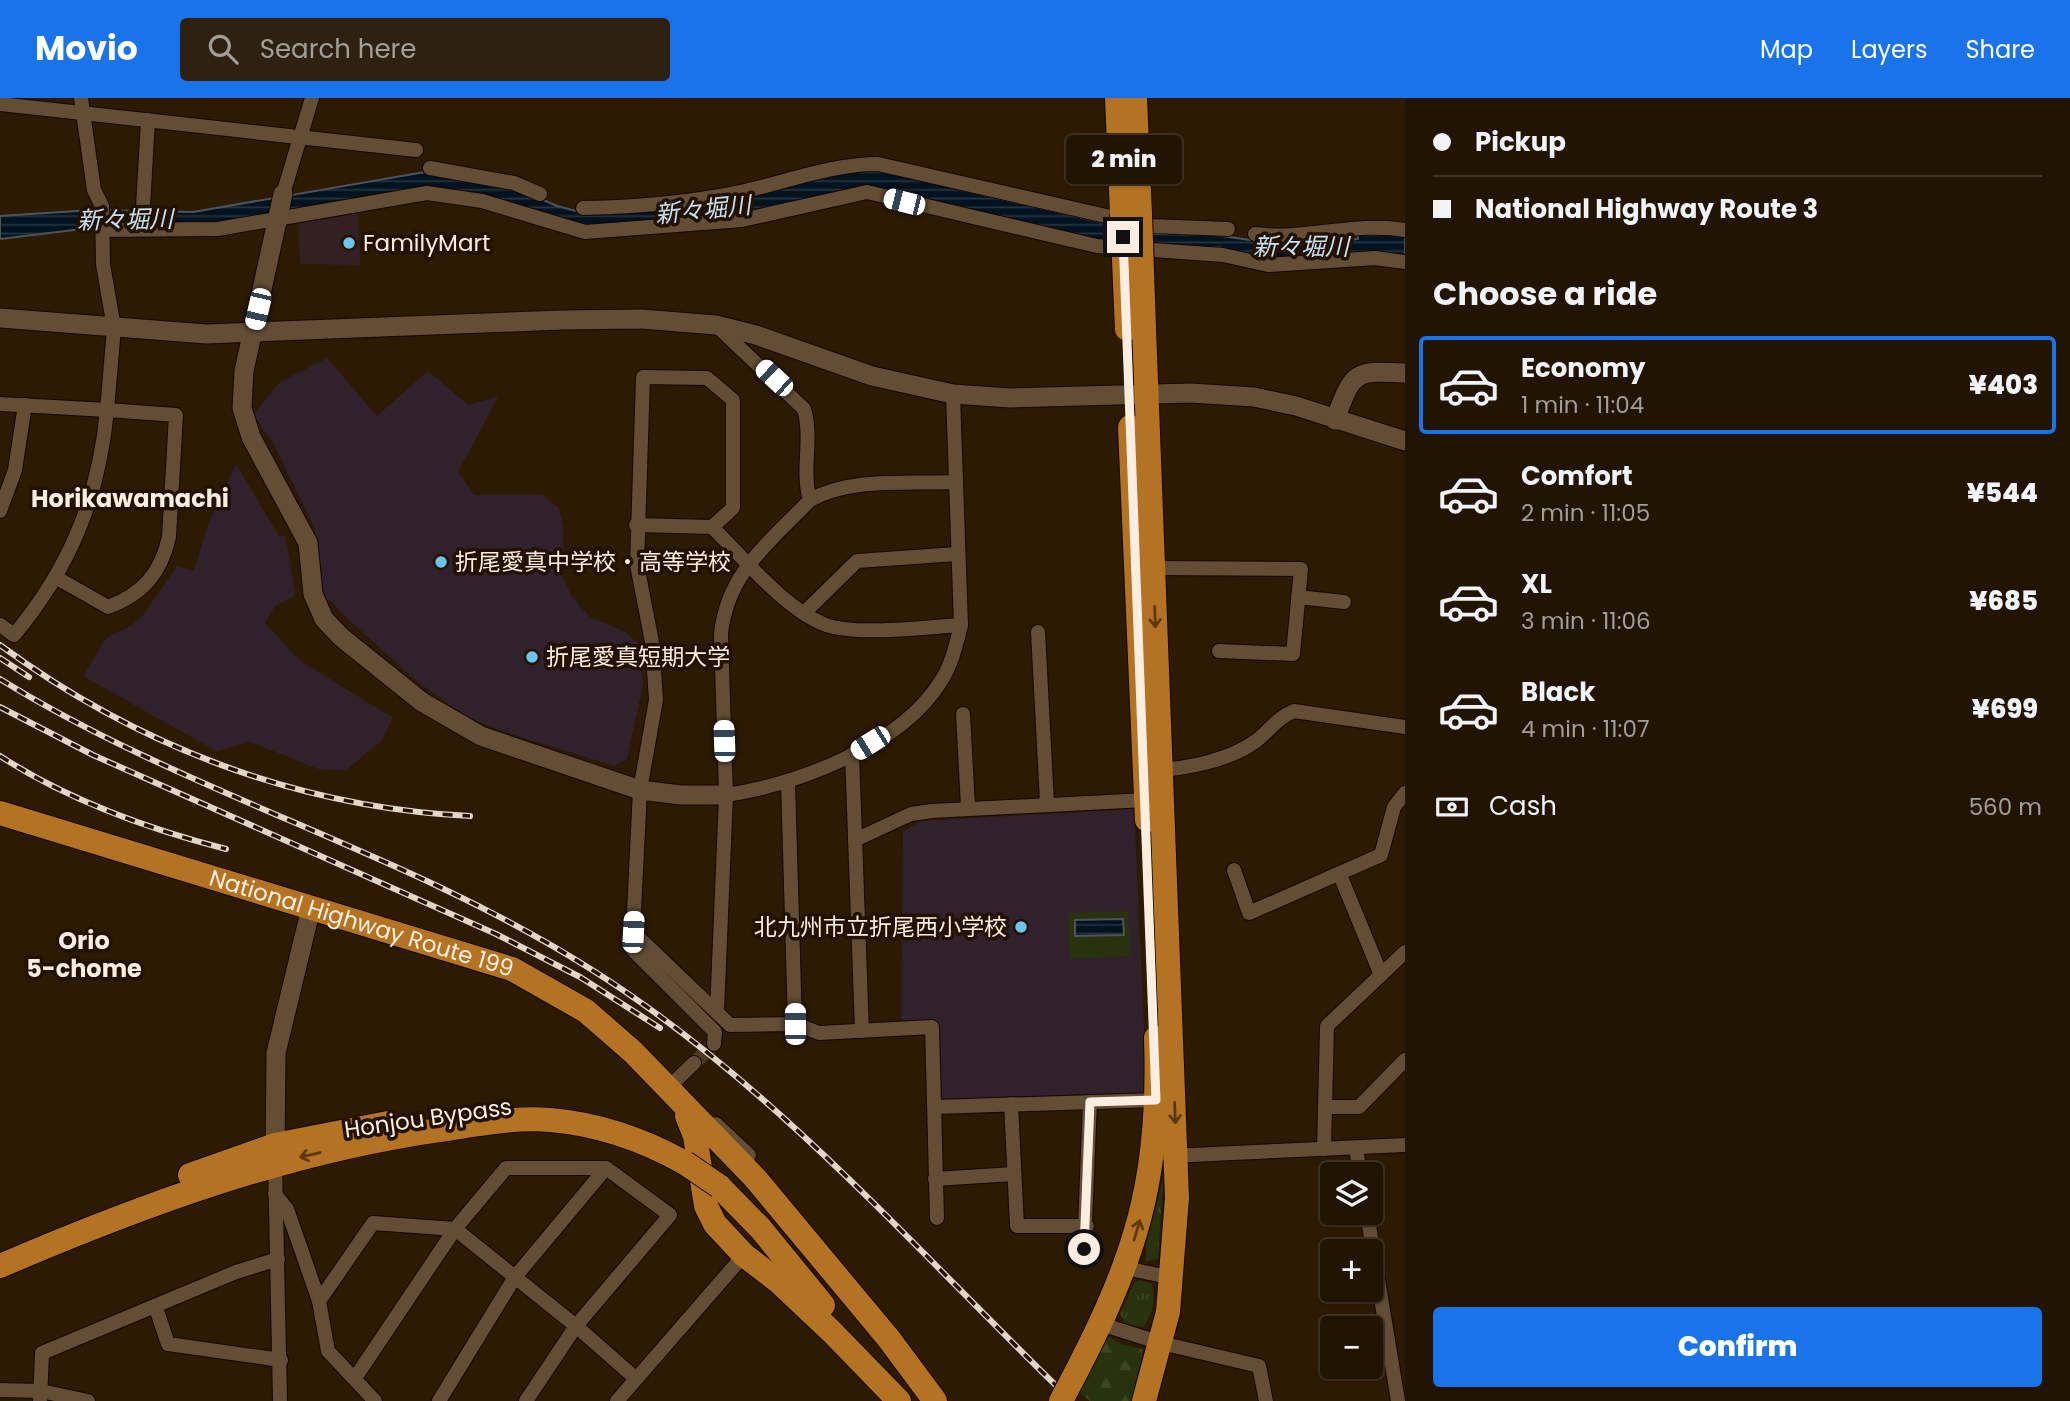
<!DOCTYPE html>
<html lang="en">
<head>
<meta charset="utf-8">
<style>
	:root { --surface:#221402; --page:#2e2111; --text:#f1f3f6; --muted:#a29e99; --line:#3f3324; --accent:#1a73e8 }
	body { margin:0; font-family:Poppins,"Noto Sans JP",sans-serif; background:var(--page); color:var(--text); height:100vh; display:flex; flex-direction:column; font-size:26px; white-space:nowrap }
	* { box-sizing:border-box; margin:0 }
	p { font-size:23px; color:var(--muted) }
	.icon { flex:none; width:38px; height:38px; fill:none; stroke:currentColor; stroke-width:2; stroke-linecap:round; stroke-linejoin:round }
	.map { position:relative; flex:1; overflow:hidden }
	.drawer { display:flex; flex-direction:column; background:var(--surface); width:665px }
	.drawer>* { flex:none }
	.banner { display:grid; align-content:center; height:154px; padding:0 28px; background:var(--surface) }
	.fabs { position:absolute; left:1320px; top:1064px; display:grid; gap:14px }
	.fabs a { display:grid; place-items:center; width:63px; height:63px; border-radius:7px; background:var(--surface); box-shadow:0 2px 5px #0004,0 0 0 2px var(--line); font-size:35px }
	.end { position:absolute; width:32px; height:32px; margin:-16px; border:9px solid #fbeee0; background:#111; box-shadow:0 0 0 4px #111 }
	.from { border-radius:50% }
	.bubble { position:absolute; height:49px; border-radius:7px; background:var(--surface); box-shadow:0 2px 5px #0004,0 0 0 2px var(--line); font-size:23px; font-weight:800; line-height:49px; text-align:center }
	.car { position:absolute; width:21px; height:42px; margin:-21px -10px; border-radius:9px; box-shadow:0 0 5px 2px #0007; background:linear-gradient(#fff 24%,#345 0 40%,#fff 0 76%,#345 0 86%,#fff 0) }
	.banner b { display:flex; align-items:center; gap:24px; height:66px; font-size:26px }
	.banner b+b { border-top:2px solid var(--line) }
	.banner i { width:18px; height:18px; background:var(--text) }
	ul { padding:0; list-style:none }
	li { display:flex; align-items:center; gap:21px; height:98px; margin:0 14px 10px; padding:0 14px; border:4px solid transparent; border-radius:7px }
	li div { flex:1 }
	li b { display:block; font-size:26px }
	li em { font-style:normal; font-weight:800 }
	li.selected { border-color:var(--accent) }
	li>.icon { width:63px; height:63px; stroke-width:1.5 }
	h2 { padding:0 28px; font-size:32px; line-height:84px }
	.pay { display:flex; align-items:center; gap:18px; height:77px; padding:0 28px; font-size:26px }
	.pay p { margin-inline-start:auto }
	.action { display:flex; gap:14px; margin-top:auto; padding:14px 28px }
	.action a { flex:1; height:80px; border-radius:7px; background:var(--accent); color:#fff; font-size:28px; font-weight:800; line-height:80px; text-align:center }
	header { display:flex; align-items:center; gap:42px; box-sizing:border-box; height:98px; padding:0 35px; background:var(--accent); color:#fff }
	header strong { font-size:33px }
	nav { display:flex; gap:38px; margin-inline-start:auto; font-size:24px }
	.search { width:490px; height:63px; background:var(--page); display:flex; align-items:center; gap:18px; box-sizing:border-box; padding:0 24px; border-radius:7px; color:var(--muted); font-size:26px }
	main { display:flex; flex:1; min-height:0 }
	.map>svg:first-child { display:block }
	.commercial { fill:#332023 }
	.education { fill:#30212c }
	.grass { fill:url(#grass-tufts) }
	.forest { fill:url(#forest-firs) }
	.pitch { fill:#28320d }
	.water { fill:url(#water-rules); stroke:#4c545a; stroke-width:2 }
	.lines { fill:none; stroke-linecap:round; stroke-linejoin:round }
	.street-tunnel { stroke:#4c3a24; stroke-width:14; stroke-dasharray:14 7; stroke-linecap:butt }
	.street-casing { stroke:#150500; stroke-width:16 }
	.secondary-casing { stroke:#150500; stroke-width:21 }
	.highway-casing { stroke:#150500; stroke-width:26 }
	.street { stroke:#634d35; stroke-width:14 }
	.secondary { stroke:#634d35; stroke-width:19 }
	.highway { stroke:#b37322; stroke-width:24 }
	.rail-casing { stroke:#e3d6c7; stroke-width:6 }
	.rail { stroke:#231100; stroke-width:3.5; stroke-dasharray:10; stroke-linecap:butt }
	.highway-bridge-casing { stroke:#150500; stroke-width:26; stroke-linecap:butt }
	.highway-bridge { stroke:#b37322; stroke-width:24 }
	.oneway { stroke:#5d380e }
	.route { stroke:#fbeee0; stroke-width:9 }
	.poi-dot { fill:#6cc3f2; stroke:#231100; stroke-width:2.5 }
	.labels { text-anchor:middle; stroke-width:7; stroke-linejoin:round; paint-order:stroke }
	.poi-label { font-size:23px; fill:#fbeee0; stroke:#231100; text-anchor:start }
	.street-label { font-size:23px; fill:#fbeee0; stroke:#231100 }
	.water-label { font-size:24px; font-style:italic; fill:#c6e0f3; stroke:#231100 }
	.neighbourhood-label { font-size:24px; font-weight:bold; fill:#fbeee0; stroke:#231100 }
</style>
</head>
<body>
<header>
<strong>Movio</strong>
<div class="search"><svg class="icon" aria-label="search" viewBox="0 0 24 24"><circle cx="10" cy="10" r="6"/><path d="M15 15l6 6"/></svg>Search here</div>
<nav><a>Map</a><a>Layers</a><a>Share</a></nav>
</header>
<main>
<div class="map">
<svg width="1405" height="1303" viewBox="0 0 1405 1303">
	<defs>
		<pattern id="grass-tufts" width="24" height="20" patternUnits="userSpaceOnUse" patternTransform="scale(1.75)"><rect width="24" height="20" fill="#28320d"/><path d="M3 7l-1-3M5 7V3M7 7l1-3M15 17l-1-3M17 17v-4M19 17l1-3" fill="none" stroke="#3d4624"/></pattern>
		<pattern id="forest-firs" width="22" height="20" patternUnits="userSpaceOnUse" patternTransform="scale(1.75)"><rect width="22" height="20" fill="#28320d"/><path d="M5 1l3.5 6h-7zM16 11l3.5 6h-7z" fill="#3d4624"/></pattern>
		<pattern id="water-rules" width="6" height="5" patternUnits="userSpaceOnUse" patternTransform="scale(1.75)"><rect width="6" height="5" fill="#011220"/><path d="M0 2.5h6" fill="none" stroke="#273540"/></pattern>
	</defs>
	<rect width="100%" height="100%" fill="#2d1a03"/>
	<polygon class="commercial" points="358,109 360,167 300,166 298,120"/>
	<g class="education">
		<polygon points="327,260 377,318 428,273 468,307 498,299 458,374 475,397 542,397 559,410 564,431 562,477 572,499 590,519 624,533 637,544 643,587 627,661 615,668 504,634 465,618 418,584 340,514 332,504 321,498 315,431 272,343 253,317 280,284"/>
		<polygon points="236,366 279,438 285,437 295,492 295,497 275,508 265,525 299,562 393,620 381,643 346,672 318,671 251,644 216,653 83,578 106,540 132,527 143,517 177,468 194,473 208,426"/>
		<polygon points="1134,711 1147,994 939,1002 934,925 901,926 903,733 922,723"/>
	</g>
	<g class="grass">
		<polygon points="1164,1077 1158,1161 1146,1163 1146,1148"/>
		<path d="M1139 1182 1151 1185C1157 1198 1152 1219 1143 1229L1125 1226 1120 1216 1134 1185Z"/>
	</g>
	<polygon class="forest" points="1110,1239 1121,1246 1143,1251 1134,1303 1090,1303 1077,1292 1105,1243"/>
	<polygon class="pitch" points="1128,813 1130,858 1070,861 1068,815"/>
	<g class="water">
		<polygon points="868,70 1151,136 1214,137 1279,146 1358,141 1358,137 1405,137 1405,158 1268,161 1218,149 1200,151 1101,143 868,90 751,116 594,130 445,91 216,128 115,127 0,141 0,118 92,112 193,114 425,74 521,92 557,108 580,114"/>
		<polygon points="1123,821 1124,837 1075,838 1075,822"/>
	</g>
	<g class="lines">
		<polyline class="street-tunnel" points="694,965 714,946"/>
		<defs>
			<g id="street">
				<polyline points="0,6 416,52"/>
				<polyline points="430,70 514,85 540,96"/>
				<polyline points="283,96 312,0"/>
				<polyline points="143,109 148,22"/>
				<path d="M583 110C636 109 693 104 745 93 789 83 833 66 878 66L1150 128 1228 131"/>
				<polyline points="102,132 218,131 427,95 482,103 585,134 742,122 867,94 1097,148 1223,157 1268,167 1375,160 1405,164"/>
				<path d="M1255 136C1305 143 1355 123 1405 132"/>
				<path d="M718 229 804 311C813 341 801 372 810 402"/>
				<polyline points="0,306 107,312 114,230 103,166 102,108 94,92 81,0"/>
				<polyline points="0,413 15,372 25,307"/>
				<path d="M636 427 712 429C743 459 785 512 826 527 858 538 925 529 961 527"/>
				<polyline points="712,429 733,410 733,302 707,280 643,279 637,467 652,544 656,602 640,692 633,834 730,927 795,926 819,935 932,929 937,1120"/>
				<polyline points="1153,470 1301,471 1293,556 1219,553"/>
				<polyline points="1298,499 1344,504"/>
				<polyline points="805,514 857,463 957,456"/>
				<path d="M0 527 14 537C70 470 99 399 107 312L176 317 169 439C161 475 143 496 108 509L57 480"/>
				<polyline points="1038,534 1047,705"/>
				<polyline points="963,616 968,709"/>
				<polyline points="852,656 862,933"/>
				<path d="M1155 672C1187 671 1230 662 1256 643 1270 632 1277 620 1294 613L1405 629"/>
				<polyline points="788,684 795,926"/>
				<path d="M726 697C798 686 901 648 941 583 952 566 956 547 961 527L953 296"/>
				<polyline points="855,742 911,716 932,713 1146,702"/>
				<polyline points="1234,772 1249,815 1381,757 1394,709 1405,695"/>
				<polyline points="1340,777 1381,877"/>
				<polyline points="633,834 633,852 715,934 714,946"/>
				<path d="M717 914 726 697 721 536C727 475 770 444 810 402 852 379 907 386 954 384"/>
				<polyline points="667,991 694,965"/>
				<polyline points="1011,1006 1017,1128 1087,1128"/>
				<polyline points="935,1009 1156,1002"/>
				<polyline points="1327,1009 1359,1009 1405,962"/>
				<polyline points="716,1026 749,1057"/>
				<polyline points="1356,1050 1360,1076"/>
				<polyline points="1324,1051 1327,928 1405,854"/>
				<polyline points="1169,1058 1405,1047"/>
				<polyline points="275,1065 280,1303"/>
				<polyline points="935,1081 1013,1076"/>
				<polyline points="275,1096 287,1111 319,1203 328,1253 375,1303"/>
				<polyline points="1367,1115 1398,1303"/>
				<polyline points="1084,1151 1090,1004"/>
				<polyline points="1125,1170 1173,1180"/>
				<polyline points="319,1203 373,1125 455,1131 576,1228 634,1279"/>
				<polyline points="156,1210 168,1246 281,1262"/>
				<polyline points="1101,1226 1161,1245 1259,1268 1266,1303"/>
				<polyline points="355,1280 455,1131 506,1070 606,1070 670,1117 576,1228 526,1303"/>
				<polyline points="0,1292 41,1293 88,1303"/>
				<polyline points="40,1303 42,1255 236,1174 278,1161"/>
				<polyline points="439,1303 515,1179 606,1070"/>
				<polyline points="617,1303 744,1157"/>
			</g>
			<g id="secondary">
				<polyline points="283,96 244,273 242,310 251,339 308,445 313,496 324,521 341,539 422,604 481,638 640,692 681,697 726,697"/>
				<polyline points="0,220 206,236 562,222 641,221 716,227 756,237 872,278 953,296 1010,300 1191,295 1254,299 1296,308 1405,343"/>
				<path d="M1335 322C1353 274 1353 272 1405 275"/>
				<polyline points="275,1060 276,955 311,810"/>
			</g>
			<g id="highway">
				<polyline points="1117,0 1122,116"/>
				<polyline points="1135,0 1140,116"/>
				<polyline points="1144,230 1177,1100 1168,1214 1144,1303"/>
				<polyline points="1130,329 1147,722"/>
				<path id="s1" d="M0 715 512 871 586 913 633 954 755 1080 889 1241 935 1303"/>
				<polyline points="687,1018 695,1038 706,1108 715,1126 744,1157 779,1184 832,1234 899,1303"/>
				<polyline points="190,1077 275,1047 388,1025"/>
				<polyline points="719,1088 761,1131 823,1207"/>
				<path d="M0 1168C142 1107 286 1054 439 1032 475 1027 513 1019 550 1022 598 1026 644 1042 685 1065"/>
				<path d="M1071 1284C1136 1160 1161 1082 1156 940"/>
			</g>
		</defs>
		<use href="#street" class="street-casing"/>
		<use href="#secondary" class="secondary-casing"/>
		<use href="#highway" class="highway-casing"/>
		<use href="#street" class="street"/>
		<use href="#secondary" class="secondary"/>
		<use href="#highway" class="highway"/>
		<defs>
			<g id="rail">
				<path d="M0 547C137 648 299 710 470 718"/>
				<polyline points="0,560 29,579"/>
				<path d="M0 581C186 696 404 753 589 870 773 985 917 1154 1072 1303"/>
				<polyline points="0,609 93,657 496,836 580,879 660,930"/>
				<path d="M0 658C68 702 148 731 226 751"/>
			</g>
		</defs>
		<use href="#rail" class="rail-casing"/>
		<use href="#rail" class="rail"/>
		<defs>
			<g id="highway-bridge">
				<polyline points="1122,116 1127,231"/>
				<polyline points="1140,116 1144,230"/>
				<polyline points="685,1065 719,1088"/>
				<polyline points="1061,1303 1071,1284"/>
			</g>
		</defs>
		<use href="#highway-bridge" class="highway-bridge-casing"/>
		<use href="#highway-bridge" class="highway-bridge"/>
	</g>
	<defs><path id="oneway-shaft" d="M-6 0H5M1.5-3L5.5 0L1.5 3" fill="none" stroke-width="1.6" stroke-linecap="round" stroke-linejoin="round" transform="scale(1.75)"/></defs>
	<g class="oneway">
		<use href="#oneway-shaft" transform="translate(1155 519) rotate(88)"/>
		<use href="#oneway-shaft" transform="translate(1175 1015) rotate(88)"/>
		<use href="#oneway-shaft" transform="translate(310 1057) rotate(167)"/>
		<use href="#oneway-shaft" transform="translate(1137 1132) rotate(-74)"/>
	</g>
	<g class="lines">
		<polyline class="route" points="1084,1151 1090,1004 1156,1002 1123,139"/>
	</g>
	<g class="poi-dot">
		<circle cx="349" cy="145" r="7"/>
		<circle cx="441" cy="464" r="7"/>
		<circle cx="532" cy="559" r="7"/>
		<circle cx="1021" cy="829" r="7"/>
	</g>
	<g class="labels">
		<g class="poi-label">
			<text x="363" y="153">FamilyMart</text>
			<text x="455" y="472">折尾愛真中学校・高等学校</text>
			<text x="546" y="567">折尾愛真短期大学</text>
			<text x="1007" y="837" text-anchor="end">北九州市立折尾西小学校</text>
		</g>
		<g class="street-label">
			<text dy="8" stroke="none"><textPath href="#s1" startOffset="378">National Highway Route 199</textPath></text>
			<text transform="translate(428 1020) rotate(-8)" y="8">Honjou Bypass</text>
		</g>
		<g class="water-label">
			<text transform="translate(703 112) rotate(-6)" y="8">新々堀川</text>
			<text transform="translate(125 122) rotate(-1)" y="8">新々堀川</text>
			<text x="1301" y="157">新々堀川</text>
		</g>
		<g class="neighbourhood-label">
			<text x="130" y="409">Horikawamachi</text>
			<text x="84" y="851">Orio<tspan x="84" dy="28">5-chome</tspan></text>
		</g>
	</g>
</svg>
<div class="fabs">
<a><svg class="icon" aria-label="layers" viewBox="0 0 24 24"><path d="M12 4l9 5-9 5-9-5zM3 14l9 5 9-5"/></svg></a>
<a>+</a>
<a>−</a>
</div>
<i class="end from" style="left:1084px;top:1151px"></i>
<i class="end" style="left:1123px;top:139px"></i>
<div class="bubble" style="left:1066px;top:37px;width:116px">2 min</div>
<i class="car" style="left:904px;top:104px;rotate:284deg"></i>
<i class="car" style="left:258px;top:211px;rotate:193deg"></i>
<i class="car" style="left:774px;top:280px;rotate:313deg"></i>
<i class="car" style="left:724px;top:643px;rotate:358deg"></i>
<i class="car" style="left:870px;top:645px;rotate:238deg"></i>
<i class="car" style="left:633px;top:834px;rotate:3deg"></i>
<i class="car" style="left:795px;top:926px;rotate:0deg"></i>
</div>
<section class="drawer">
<div class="banner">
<b><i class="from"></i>Pickup</b>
<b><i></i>National Highway Route 3</b>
</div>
<h2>Choose a ride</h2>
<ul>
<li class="selected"><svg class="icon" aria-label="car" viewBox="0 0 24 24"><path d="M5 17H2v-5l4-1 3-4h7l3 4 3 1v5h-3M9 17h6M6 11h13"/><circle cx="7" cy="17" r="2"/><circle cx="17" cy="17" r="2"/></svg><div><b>Economy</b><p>1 min · 11:04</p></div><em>¥403</em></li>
<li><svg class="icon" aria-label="car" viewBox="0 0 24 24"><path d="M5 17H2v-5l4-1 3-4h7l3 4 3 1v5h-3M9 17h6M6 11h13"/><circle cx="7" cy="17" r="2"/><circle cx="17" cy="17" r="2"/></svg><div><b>Comfort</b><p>2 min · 11:05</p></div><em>¥544</em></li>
<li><svg class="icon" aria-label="car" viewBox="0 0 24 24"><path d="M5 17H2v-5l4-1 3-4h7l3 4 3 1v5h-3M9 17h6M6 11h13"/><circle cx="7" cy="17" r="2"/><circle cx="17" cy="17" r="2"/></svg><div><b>XL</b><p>3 min · 11:06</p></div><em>¥685</em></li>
<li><svg class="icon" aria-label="car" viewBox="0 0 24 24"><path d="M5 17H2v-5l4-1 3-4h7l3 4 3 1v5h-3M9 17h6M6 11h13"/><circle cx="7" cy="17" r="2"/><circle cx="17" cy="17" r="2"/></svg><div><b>Black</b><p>4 min · 11:07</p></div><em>¥699</em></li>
</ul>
<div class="pay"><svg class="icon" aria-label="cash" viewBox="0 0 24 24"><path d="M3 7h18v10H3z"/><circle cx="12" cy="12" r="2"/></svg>Cash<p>560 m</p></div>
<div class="action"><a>Confirm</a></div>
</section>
</main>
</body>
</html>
